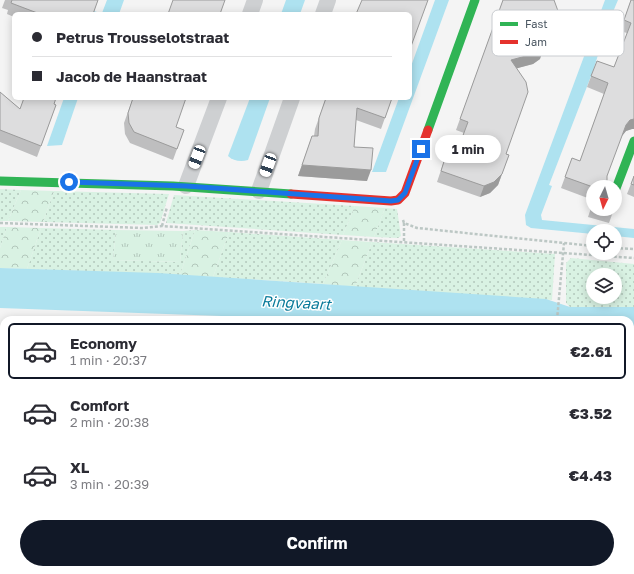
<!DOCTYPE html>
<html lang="en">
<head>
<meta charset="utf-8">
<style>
	:root { --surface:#fff; --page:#f7f7f7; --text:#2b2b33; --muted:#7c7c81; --line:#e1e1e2; --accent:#111827 }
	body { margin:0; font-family:"Golos Text",sans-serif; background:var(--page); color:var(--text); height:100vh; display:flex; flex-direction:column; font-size:15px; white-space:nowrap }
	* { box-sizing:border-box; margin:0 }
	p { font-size:13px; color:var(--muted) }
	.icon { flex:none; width:22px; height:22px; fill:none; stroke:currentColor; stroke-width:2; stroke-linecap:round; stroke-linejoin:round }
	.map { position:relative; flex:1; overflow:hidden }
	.drawer { position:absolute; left:0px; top:316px; width:634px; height:258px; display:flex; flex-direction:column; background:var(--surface); border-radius:12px 12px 0 0; box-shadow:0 2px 10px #0003 }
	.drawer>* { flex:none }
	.guide { position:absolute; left:12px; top:12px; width:400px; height:88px; border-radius:6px; box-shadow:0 2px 10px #0003; display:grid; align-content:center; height:88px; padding:0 20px; background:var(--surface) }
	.needle { width:26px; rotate:185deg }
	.fabs { position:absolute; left:586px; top:180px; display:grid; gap:8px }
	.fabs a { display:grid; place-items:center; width:36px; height:36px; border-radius:50%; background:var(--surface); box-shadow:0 2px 10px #0003; font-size:20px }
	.end { position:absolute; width:18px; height:18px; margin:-9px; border:5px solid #1a73e8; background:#fff; box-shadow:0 0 0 2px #fff }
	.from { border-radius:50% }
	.bubble { position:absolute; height:28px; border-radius:14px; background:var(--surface); box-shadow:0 2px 10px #0003; font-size:13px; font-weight:700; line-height:28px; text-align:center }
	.car { position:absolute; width:12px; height:24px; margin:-12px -6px; border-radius:5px; box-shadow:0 0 3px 1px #0007; background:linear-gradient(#fff 24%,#345 0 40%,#fff 0 76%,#345 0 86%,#fff 0) }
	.guide b { display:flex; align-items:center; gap:14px; height:38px; font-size:15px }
	.guide b+b { border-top:1px solid var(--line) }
	.guide i { width:10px; height:10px; background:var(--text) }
	ul { padding:7px 0 0; list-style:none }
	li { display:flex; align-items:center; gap:12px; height:56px; margin:0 8px 6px; padding:0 12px; border:2px solid transparent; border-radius:6px }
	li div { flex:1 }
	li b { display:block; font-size:15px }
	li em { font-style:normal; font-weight:700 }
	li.current { border-color:var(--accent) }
	li>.icon { width:36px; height:36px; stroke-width:1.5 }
	.primary-button { display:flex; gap:8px; margin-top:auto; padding:8px 20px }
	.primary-button a { flex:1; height:46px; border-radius:24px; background:var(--accent); color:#fff; font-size:16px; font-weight:700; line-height:46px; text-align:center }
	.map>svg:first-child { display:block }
	.grass { fill:url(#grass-dots); fill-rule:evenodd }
	.forest { fill:url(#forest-crowns) }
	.park { fill:url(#park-tufts) }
	.water { fill:#aee2f0 }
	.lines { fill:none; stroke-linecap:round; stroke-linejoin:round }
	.path { stroke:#bcc7c4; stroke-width:2.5; stroke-dasharray:3 2; stroke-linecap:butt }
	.street { stroke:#ced0d2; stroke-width:16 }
	.fast { stroke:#30b455; stroke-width:9 }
	.jam { stroke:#e5322d; stroke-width:9 }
	.wall { fill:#bebebf }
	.shaded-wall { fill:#9b9b9b }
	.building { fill:#ddddde; stroke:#9b9b9b }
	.route { stroke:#1a73e8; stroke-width:5 }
	.labels { text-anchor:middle; stroke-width:3; stroke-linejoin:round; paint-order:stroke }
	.water-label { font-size:15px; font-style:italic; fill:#0c7c9b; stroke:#fff }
	.key { fill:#fff; stroke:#c9ccd0; stroke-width:1 }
	.key-label { font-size:11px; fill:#4a5661 }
</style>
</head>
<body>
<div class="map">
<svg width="634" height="574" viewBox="0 0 634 574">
	<defs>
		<pattern id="grass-dots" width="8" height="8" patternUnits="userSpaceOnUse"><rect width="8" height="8" fill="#d9f2e3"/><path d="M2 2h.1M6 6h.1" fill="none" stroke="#b2c7bb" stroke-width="1.8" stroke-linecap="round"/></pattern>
		<pattern id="forest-crowns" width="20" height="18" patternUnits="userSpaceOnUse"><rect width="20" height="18" fill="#d9f2e3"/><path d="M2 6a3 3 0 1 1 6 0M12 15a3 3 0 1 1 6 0" fill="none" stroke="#b2c7bb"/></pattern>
		<pattern id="park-tufts" width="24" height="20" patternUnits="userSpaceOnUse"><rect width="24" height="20" fill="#d9f2e3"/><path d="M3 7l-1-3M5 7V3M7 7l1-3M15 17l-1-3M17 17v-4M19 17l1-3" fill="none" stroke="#b2c7bb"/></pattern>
	</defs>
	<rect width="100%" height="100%" fill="#f4f4f4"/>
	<g class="grass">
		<polygon points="0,189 21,190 8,221 0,221"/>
		<polygon points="54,191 169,194 160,223 157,225 43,222"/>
		<polygon points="174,195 355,206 343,235 166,223"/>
		<polygon points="385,208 397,209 401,236 398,238 374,237"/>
		<polygon points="0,227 7,227 0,248"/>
		<polygon points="41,228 116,230 113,260 180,262 183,231 195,230 180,275 27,269"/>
		<polygon points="229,232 342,240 323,284 213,277"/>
		<polygon points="372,242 555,254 552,300 355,287"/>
		<path d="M571 258 634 264V307H570L566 303V263ZM593 275H615V297H593Z"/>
		<polygon points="630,520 634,521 634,574 619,574 619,570 630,570"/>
		<polygon points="514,570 537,570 537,574 510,574"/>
		<rect x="547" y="570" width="60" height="4"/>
	</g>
	<g class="forest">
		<polygon points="21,190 54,191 43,222 8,221"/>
		<polygon points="355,206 385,208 374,237 343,235"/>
		<polygon points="7,227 41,228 27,269 0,268 0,248"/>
		<polygon points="195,230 229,232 213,277 180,275"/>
		<polygon points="342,240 372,242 355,287 323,284"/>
		<rect x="630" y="352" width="4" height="114"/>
	</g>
	<polygon class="park" points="116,230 183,231 180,262 113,260"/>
	<g class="water">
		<polygon points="107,0 124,0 119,14 93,14 94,11 100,13 102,13"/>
		<polygon points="286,0 305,0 300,14 281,14"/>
		<polygon points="435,0 449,0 386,172 372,172 399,98 410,98 410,69"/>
		<polygon points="605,0 618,0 607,26 593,71 549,185 552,186 541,215 542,220 634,229 634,238 615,236 615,231 593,231 593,234 531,228 526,225 525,215"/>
		<polygon points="64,98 78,98 62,145 47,146"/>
		<path d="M250 98H270L248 160C241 162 233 161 228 156Z"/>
		<polygon points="0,268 158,273 546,299 570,307 634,307 634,352 630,352 630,320 335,320 0,308"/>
	</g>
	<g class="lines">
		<g class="path">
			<polyline points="403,220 404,223 417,228 593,246"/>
			<polyline points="0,223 143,228 162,226 563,253 634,258"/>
			<polyline points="404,223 404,242"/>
			<polyline points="162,226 167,207"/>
			<polyline points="615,248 634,249"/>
			<polyline points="557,320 564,243"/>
			<polyline points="630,534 634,535"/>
			<polyline points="541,570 541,574"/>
			<polyline points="502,574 506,570"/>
		</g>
		<g class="street">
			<polyline points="250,14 255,0"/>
			<polyline points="323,14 328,0"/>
			<polyline points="186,186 219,98"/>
			<polyline points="259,191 292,98"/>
			<polyline points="0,455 4,455"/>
			<polyline points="630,491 634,491"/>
		</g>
		<g class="fast">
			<polyline points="428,130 475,0"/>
			<polyline points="0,181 173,186 291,194"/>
			<polyline points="615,191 634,141"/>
		</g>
		<polyline class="jam" points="291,194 391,201 398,200 405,193 428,130"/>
	</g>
	<g class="wall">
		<polygon points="5,0 98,0 93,14 14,14 14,17 7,14 8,10 2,8"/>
		<polygon points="503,0 540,59 533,64 517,68 506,154 509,155 498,185 490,193 480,197 437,182 446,155 456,156 464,133 456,130"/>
		<polygon points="631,0 634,0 634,129 632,129 626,131 622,136 593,187 593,200 561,188 572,158 580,161 604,94 587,87 597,61 614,67 627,33 620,31"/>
		<polygon points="0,92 20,109 54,104 56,105 37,157 0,142"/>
		<polygon points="133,98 176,127 184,130 173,160 130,143 125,134 124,123"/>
		<polygon points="326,98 392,98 381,129 356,120 354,147 367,181 298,176 312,136 314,136 315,129"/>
		<polygon points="634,176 634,197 627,194"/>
		<polygon points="593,202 593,209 614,209 609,223 588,217"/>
		<polygon points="0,335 4,337 4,405 0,405"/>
		<polygon points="22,570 56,570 32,574 22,574"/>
		<polygon points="147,570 179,570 178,573 175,574 148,574"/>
		<polygon points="212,570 239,570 240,572 239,574 213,574"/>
		<polygon points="285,570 314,570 312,574 286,574"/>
		<polygon points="323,570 345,570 344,574 323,574"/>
	</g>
	<g class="shaded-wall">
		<polygon points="544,48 540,59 533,64 507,71 511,60"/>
		<polygon points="634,119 634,129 632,129 626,131 622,136 626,125 630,120"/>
		<polygon points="302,165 371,170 367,181 298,176"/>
		<polygon points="502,174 498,185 490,193 480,197 484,186"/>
		<polygon points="4,391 4,405 0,405 0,402"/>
		<polygon points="25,570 56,570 32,574 23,574"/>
		<polygon points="152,570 179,570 178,573 175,574 150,574"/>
		<polygon points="289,570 314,570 312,574 288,574"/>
	</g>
	<g class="building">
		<polygon points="12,0 98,0 93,14 40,14 11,3"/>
		<polygon points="173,0 225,0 220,14 168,14"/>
		<polygon points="362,0 428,0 410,49 410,14 356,14"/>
		<polygon points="503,0 554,0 558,11 544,48 537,53 511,60 526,82 528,92 506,154 509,155 502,174 494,182 484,186 441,171 446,155 486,158 487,156 459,146 468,122 460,119"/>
		<polygon points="631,0 634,0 634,119 630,120 626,125 607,176 607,182 609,187 593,187 565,177 572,158 580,161 608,83 591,76 597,61 614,67 631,23 624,20"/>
		<polygon points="0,92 20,109 24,98 56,98 54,104 56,105 41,146 0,130"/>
		<polygon points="133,98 186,98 176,127 184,130 177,149 134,132 129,123 128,113"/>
		<polygon points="326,98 392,98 385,118 357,108 354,147 373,148 371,170 302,165 312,136 318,136 319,118"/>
		<polygon points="634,176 634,185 631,184"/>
		<polygon points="615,192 620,192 615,206"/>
		<polygon points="601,209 614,209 613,212"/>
		<polygon points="0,335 4,337 4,382 4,367 0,365"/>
		<polygon points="218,570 239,570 240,572 231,574 219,574"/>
		<polygon points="325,570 345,570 344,574 324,574"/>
	</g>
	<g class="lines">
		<polyline class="route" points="69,182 186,186 391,201 398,200 405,193 421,149"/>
	</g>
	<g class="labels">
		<g class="water-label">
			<text transform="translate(296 303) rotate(3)" y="5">Ringvaart</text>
		</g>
	</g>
	<rect x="492" y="10" width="132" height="46" rx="6" class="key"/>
	<rect x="500" y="22" width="18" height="4" fill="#30b455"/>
	<rect x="500" y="40" width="18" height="4" fill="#e5322d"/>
	<g class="key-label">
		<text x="525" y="28">Fast</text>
		<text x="525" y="46">Jam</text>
	</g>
</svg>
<div class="fabs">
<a><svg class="needle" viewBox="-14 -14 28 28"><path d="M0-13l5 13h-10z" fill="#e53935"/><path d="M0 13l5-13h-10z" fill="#7c7c81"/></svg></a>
<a><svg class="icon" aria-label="locate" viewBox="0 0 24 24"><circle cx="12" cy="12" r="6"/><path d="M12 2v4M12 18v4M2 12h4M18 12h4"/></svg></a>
<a><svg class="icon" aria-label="layers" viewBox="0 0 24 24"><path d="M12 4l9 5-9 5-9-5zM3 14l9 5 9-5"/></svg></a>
</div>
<i class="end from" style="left:69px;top:182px"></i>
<i class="end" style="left:421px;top:149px"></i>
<div class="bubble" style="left:435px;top:135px;width:66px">1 min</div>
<i class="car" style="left:197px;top:157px;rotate:201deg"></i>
<i class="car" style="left:268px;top:165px;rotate:200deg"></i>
<div class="guide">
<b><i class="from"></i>Petrus Trousselotstraat</b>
<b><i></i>Jacob de Haanstraat</b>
</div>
<section class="drawer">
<ul>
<li class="current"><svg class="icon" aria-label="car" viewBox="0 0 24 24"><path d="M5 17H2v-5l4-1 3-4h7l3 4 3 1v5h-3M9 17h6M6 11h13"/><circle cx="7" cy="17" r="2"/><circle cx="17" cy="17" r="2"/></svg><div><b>Economy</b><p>1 min · 20:37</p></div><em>€2.61</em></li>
<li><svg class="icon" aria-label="car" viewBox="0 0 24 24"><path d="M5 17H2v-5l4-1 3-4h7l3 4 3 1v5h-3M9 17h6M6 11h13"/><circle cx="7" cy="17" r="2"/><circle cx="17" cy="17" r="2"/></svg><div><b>Comfort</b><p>2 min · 20:38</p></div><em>€3.52</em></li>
<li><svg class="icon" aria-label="car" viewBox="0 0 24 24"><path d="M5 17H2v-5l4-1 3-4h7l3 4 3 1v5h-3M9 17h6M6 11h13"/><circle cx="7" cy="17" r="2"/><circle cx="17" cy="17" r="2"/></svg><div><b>XL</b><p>3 min · 20:39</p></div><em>€4.43</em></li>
</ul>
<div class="primary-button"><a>Confirm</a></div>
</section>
</div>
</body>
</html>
